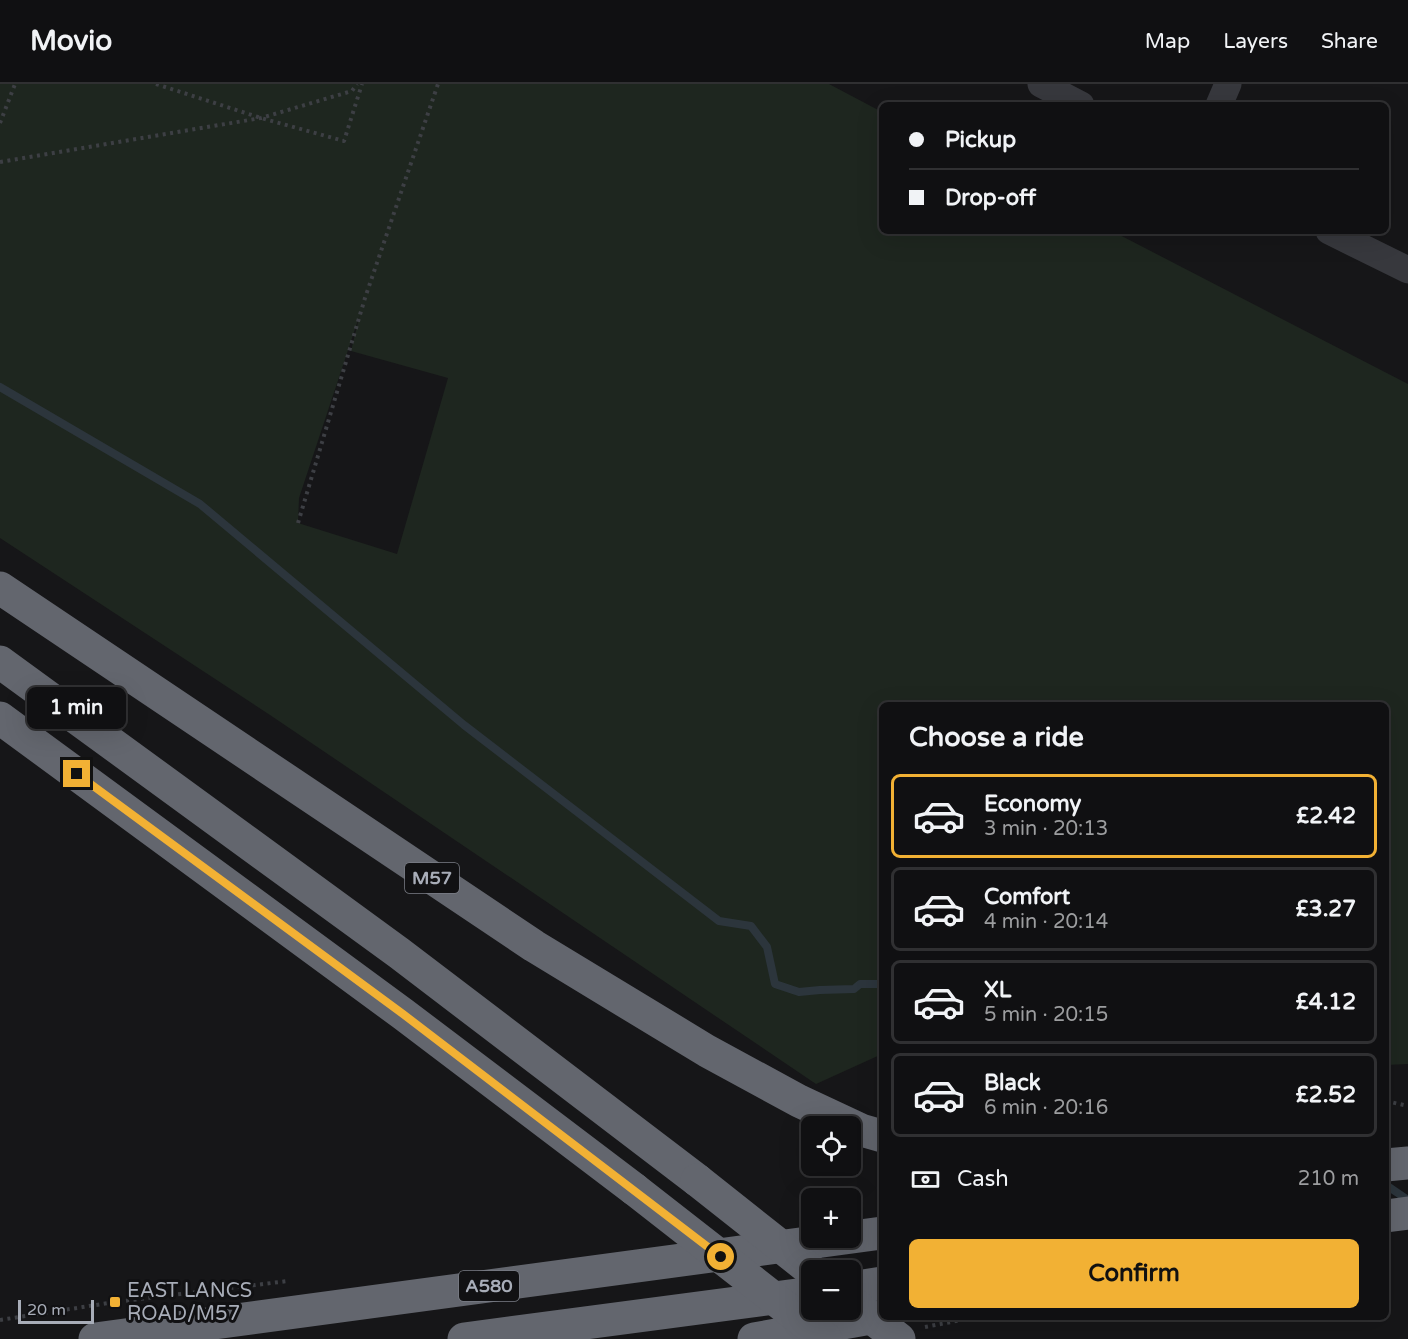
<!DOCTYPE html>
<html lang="en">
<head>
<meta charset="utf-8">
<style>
	:root { --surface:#101012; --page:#1e1e20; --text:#f1f3f6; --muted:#9c9d9f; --line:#303032; --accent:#f2b134 }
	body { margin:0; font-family:"Varela Round",sans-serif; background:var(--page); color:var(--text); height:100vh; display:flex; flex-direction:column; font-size:22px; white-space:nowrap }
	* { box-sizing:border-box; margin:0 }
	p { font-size:20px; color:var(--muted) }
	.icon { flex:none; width:33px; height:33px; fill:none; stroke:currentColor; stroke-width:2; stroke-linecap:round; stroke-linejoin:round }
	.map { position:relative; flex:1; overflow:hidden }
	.drawer { position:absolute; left:879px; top:618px; width:510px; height:618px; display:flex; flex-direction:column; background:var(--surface); border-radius:9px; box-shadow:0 6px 24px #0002,0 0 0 2px var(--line) }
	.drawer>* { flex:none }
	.top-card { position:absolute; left:879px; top:18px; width:510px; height:132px; border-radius:9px; box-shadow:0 6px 24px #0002,0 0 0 2px var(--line); display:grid; align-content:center; height:132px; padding:0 30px; background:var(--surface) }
	.fabs { position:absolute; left:801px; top:1032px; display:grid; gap:12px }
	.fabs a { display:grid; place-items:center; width:60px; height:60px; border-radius:9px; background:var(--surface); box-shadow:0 6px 24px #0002,0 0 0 2px var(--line); font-size:30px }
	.scale { position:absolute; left:18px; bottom:15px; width:76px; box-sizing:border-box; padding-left:6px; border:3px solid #a8adb8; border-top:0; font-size:16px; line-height:21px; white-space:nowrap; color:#a8adb8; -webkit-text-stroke:4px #111113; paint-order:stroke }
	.end { position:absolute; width:27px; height:27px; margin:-14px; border:8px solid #f2b134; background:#111; box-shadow:0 0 0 3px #111 }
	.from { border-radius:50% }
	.bubble { position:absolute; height:42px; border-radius:9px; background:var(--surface); box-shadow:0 6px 24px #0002,0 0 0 2px var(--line); font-size:20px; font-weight:700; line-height:42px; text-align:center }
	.top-card b { display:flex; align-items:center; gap:21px; height:57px; font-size:22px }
	.top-card b+b { border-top:2px solid var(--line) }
	.top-card i { width:15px; height:15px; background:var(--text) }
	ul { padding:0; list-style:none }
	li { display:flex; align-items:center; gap:18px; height:84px; margin:0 12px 9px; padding:0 18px; border:3px solid var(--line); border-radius:9px }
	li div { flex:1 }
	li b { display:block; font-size:22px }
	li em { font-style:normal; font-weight:700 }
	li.active { border-color:var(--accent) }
	li>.icon { width:54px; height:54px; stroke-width:1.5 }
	h2 { padding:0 30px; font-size:27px; line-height:72px }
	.pay { display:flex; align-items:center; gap:15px; height:66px; padding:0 30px; font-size:22px }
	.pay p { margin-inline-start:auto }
	.action { display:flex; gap:12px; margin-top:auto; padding:12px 30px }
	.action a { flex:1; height:69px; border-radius:9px; background:var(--accent); color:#111; font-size:24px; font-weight:700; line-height:69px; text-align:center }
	header { display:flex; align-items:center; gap:36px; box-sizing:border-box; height:84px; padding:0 30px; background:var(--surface); border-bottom:2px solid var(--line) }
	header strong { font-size:28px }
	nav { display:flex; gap:33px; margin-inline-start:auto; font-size:21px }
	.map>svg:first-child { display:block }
	.green { fill:#1e261f; fill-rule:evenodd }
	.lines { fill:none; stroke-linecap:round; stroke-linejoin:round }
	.stream { stroke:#2c353c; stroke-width:8 }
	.path { stroke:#3d3f44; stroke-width:4; stroke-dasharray:3 4.5; stroke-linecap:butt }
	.minor { stroke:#37383d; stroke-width:27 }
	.highway { stroke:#63666e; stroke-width:33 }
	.highway-bridge { stroke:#63666e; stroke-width:33 }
	.route { stroke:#f2b134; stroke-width:8 }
	.poi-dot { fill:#f2b134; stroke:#111113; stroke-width:2 }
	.labels { text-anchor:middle; stroke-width:6; stroke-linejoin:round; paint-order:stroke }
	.shield { fill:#111113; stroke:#7b7e86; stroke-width:1.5 }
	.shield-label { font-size:18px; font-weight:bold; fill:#a8adb8 }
	.poi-label { font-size:20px; fill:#a8adb8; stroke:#111113; text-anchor:start }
</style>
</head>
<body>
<header>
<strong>Movio</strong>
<nav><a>Map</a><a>Layers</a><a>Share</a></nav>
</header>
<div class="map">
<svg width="1408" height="1255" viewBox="0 0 1408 1255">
	<rect width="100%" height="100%" fill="#161618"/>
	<path class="green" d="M0 0H829L882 28V147H1112L1408 300V980L1386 981V621H882V970L816 1000 270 631 0 454ZM360 230 351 267 448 294 397 470 298 439 299 414Z"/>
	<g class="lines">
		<g class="stream">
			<polyline points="0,303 200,420 464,641 719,837 751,842 767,863 775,900 799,908 820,906 854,905 860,900 882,900"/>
			<polyline points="1386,1101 1408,1116"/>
		</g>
		<g class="path">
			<polyline points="156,0 261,34 344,57 362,0"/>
			<polyline points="0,39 15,0"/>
			<polyline points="0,78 261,34 352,7 357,0"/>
			<polyline points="298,439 365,214 438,0"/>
			<polyline points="1386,1017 1408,1022"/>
			<polyline points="0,1236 115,1218 288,1197"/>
			<polyline points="925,1243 977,1233"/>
		</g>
		<g class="minor">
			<polyline points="1041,0 1081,21"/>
			<polyline points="1219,21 1228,0"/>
			<polyline points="1329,147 1408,186"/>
		</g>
		<g class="highway">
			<polyline points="0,504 534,862 707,967 799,1017 861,1046 882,1052"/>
			<polyline points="0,578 399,869 697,1096"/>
			<polyline points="0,634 403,930 634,1105"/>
			<polyline points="1386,1081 1408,1079"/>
			<polyline points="1386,1132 1408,1129"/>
			<polyline points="850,1204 882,1199"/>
			<polyline points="95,1255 882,1149"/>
			<polyline points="464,1255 812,1209"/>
			<polyline points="754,1255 882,1232"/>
		</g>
		<g class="highway-bridge">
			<polyline points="697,1096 812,1187"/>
			<polyline points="634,1105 826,1255"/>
			<polyline points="850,1217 899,1255"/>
		</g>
	</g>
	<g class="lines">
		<polyline class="route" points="77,690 403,930 721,1173"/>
	</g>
	<rect class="poi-dot" x="109" y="1212" width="12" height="12" rx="3"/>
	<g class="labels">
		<g class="shield">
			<rect x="405" y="779" width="54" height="30" rx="4.5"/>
			<rect x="459" y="1187" width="60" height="30" rx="4.5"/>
		</g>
		<g class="shield-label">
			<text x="432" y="800">M57</text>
			<text x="489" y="1208">A580</text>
		</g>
		<g class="poi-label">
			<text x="127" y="1213">EAST LANCS<tspan x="127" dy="23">ROAD/M57</tspan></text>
		</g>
	</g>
</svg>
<div class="fabs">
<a><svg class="icon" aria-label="locate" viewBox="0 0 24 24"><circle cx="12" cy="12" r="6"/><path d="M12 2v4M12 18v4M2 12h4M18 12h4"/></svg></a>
<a>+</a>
<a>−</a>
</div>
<div class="scale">20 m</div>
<i class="end from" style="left:721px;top:1173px"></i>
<i class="end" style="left:77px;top:690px"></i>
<div class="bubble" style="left:27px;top:603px;width:99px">1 min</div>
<div class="top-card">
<b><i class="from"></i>Pickup</b>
<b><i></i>Drop-off</b>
</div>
<section class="drawer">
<h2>Choose a ride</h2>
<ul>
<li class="active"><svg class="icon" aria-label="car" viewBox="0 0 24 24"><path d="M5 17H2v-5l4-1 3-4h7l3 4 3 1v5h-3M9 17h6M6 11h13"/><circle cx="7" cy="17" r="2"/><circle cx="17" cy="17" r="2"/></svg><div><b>Economy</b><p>3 min · 20:13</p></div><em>£2.42</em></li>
<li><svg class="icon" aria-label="car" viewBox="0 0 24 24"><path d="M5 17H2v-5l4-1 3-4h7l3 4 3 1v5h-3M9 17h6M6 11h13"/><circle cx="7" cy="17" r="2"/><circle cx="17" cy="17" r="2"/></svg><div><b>Comfort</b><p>4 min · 20:14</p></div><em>£3.27</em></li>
<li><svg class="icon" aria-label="car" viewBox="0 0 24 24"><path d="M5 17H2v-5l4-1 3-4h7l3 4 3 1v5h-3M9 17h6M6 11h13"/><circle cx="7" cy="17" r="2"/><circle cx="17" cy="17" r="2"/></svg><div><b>XL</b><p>5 min · 20:15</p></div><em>£4.12</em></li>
<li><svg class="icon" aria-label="car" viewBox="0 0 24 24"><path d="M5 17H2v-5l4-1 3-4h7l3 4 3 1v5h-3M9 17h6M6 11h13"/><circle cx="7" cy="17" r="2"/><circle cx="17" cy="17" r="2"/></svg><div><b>Black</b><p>6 min · 20:16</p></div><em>£2.52</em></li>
</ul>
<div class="pay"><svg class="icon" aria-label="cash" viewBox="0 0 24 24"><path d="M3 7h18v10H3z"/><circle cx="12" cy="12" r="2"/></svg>Cash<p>210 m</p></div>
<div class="action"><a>Confirm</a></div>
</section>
</div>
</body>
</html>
